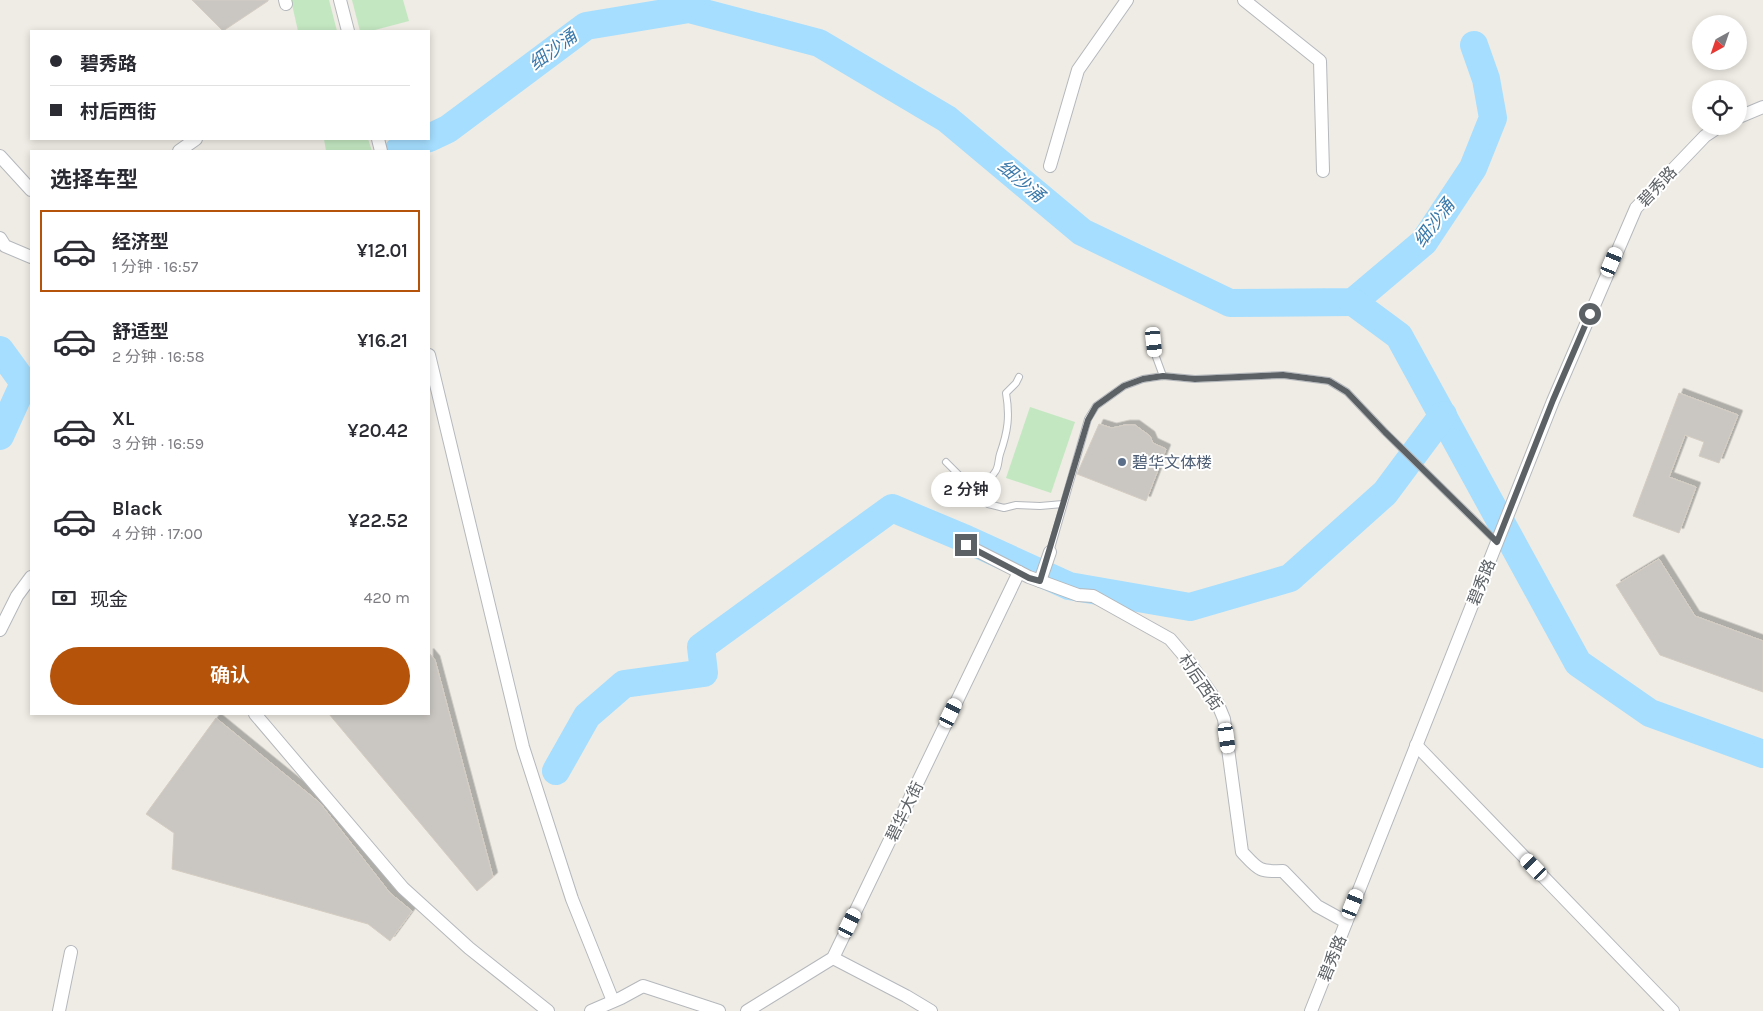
<!DOCTYPE html>
<html lang="zh">
<head>
<meta charset="utf-8">
<style>
	:root { --surface:#fff; --page:#f7f7f7; --text:#2b2b33; --muted:#7c7c81; --line:#e1e1e2; --accent:#b45309 }
	body { margin:0; font-family:Karla,"Noto Sans SC",sans-serif; background:var(--page); color:var(--text); height:100vh; display:flex; flex-direction:column; font-size:19px; white-space:nowrap }
	* { box-sizing:border-box; margin:0 }
	p { font-size:16px; color:var(--muted) }
	.icon { flex:none; width:28px; height:28px; fill:none; stroke:currentColor; stroke-width:2; stroke-linecap:round; stroke-linejoin:round }
	.map { position:relative; flex:1; overflow:hidden }
	.drawer { position:absolute; left:30px; top:150px; width:400px; height:565px; display:flex; flex-direction:column; background:var(--surface); border-radius:0px; box-shadow:0 2px 8px #0003 }
	.drawer>* { flex:none }
	.guide { position:absolute; left:30px; top:30px; width:400px; height:110px; border-radius:0px; box-shadow:0 2px 8px #0003; display:grid; align-content:center; height:110px; padding:0 20px; background:var(--surface) }
	.needle { width:32px; rotate:220deg }
	.tools { position:absolute; left:1692px; top:15px; display:grid; gap:10px }
	.tools a { display:grid; place-items:center; width:55px; height:55px; border-radius:50%; background:var(--surface); box-shadow:0 2px 8px #0003; font-size:25px }
	.end { position:absolute; width:22px; height:22px; margin:-11px; border:6px solid #5c6165; background:#fff; box-shadow:0 0 0 2px #fff }
	.from { border-radius:50% }
	.bubble { position:absolute; height:35px; border-radius:18px; background:var(--surface); box-shadow:0 2px 8px #0003; font-size:16px; font-weight:600; line-height:35px; text-align:center }
	.car { position:absolute; width:15px; height:30px; margin:-15px -8px; border-radius:6px; box-shadow:0 0 4px 1px #0007; background:linear-gradient(#fff 24%,#345 0 40%,#fff 0 76%,#345 0 86%,#fff 0) }
	.guide b { display:flex; align-items:center; gap:18px; height:48px; font-size:19px }
	.guide b+b { border-top:1px solid var(--line) }
	.guide i { width:12px; height:12px; background:var(--text) }
	ul { padding:0; list-style:none }
	li { display:flex; align-items:center; gap:15px; height:82px; margin:0 10px 8px; padding:0 10px; border:2px solid transparent; border-radius:0px }
	li div { flex:1 }
	li b { display:block; font-size:19px }
	li em { font-style:normal; font-weight:600 }
	li.on { border-color:var(--accent) }
	li>.icon { width:45px; height:45px; stroke-width:1.5 }
	h2 { padding:0 20px; font-size:22px; line-height:60px }
	.pay { display:flex; align-items:center; gap:12px; height:55px; padding:0 20px; font-size:19px }
	.pay p { margin-inline-start:auto }
	.action { display:flex; gap:10px; margin-top:auto; padding:10px 20px }
	.action a { flex:1; height:58px; border-radius:30px; background:var(--accent); color:#fff; font-size:20px; font-weight:600; line-height:58px; text-align:center }
	.map>svg:first-child { display:block }
	.green { fill:#c3e7c1 }
	.lines { fill:none; stroke-linecap:round; stroke-linejoin:round }
	.river { stroke:#a5deff; stroke-width:28 }
	.building { fill:#cac7c2; stroke:#d4cdc3; filter:url(#shadow) }
	.lane-casing { stroke:#b5b8bc; stroke-width:8 }
	.street-casing { stroke:#b5b8bc; stroke-width:14 }
	.lane { stroke:#fff; stroke-width:6 }
	.street { stroke:#fff; stroke-width:12 }
	.route { stroke:#5c6165; stroke-width:6 }
	.service-dot { fill:#5c6f8a; stroke:#fff; stroke-width:2 }
	.labels { text-anchor:middle; stroke-width:4; stroke-linejoin:round; paint-order:stroke }
	.street-label { font-size:16px; fill:#5c6165; stroke:#fff }
	.service-label { font-size:16px; fill:#4e5e75; stroke:#fff; text-anchor:start }
	.water-label { font-size:18px; font-style:italic; fill:#3c7aab; stroke:#fff }
</style>
</head>
<body>
<div class="map">
<svg width="1763" height="1011" viewBox="0 0 1763 1011">
	<defs>
		<filter id="shadow"><feDropShadow dx="4.5" dy="-4.5" stdDeviation="0" flood-color="#0004"/></filter>
	</defs>
	<rect width="100%" height="100%" fill="#efece5"/>
	<g class="green">
		<polygon points="291,0 329,0 337,31 298,31"/>
		<polygon points="352,0 403,0 409,21 371,31 360,31"/>
		<polygon points="324,139 368,139 372,151 326,151"/>
		<polygon points="1030,407 1075,422 1051,493 1006,478"/>
	</g>
	<g class="lines">
		<g class="river">
			<polyline points="429,138 448,129 586,26 689,9 819,43 947,119 1082,232 1230,303 1353,302 1424,242 1473,168 1493,118 1486,79 1474,45"/>
			<polyline points="398,151 426,139"/>
			<polyline points="1353,302 1399,336 1578,663 1650,713 1763,754"/>
			<polyline points="0,350 24,383 0,436"/>
			<polyline points="556,771 587,716 624,684 704,673 701,647 892,508 966,539 1069,586 1190,607 1290,578 1385,493 1443,415"/>
		</g>
	</g>
	<g class="building">
		<polygon points="192,0 268,0 268,1 223,31"/>
		<polygon points="1679,393 1738,415 1719,463 1699,456 1704,442 1685,435 1669,477 1696,487 1679,533 1633,516"/>
		<polygon points="1099,424 1112,428 1125,425 1135,425 1150,436 1153,443 1166,449 1146,501 1077,474"/>
		<polygon points="1659,559 1695,616 1763,641 1763,692 1660,655 1616,585"/>
		<polygon points="429,653 435,660 493,877 477,891 329,714 429,714"/>
		<polygon points="216,718 320,803 390,893 412,911 390,941 368,924 172,869 174,833 146,814"/>
	</g>
	<g class="lines">
		<defs>
			<g id="lane">
				<polyline points="1154,342 1156,357 1163,376"/>
				<polyline points="946,462 988,504 1004,508 1016,505 1040,506 1063,504"/>
				<path d="M976 492C983 486 990 480 995 472 999 467 998 460 1000 454 1008 431 1010 416 1006 393L1016 383 1019 377"/>
				<polyline points="1050,552 1088,419 1096,406 1124,386 1143,379 1163,376 1195,379 1283,375 1329,381 1347,392 1385,432 1497,542"/>
			</g>
			<g id="street">
				<polyline points="285,0 286,4"/>
				<polyline points="340,0 348,31"/>
				<polyline points="1244,0 1320,61 1323,171"/>
				<polyline points="1739,117 1763,107"/>
				<polyline points="378,139 381,151"/>
				<polyline points="179,151 196,139"/>
				<polyline points="0,156 31,190"/>
				<polyline points="1050,166 1078,70 1127,0"/>
				<polyline points="0,238 5,246 31,257"/>
				<polyline points="429,355 523,747 572,899 613,1001"/>
				<path d="M966 545 1029 577 1078 595 1093 596 1170 639 1187 659 1217 702 1224 719 1242 852C1258 869 1258 872 1283 871L1317 906 1346 922"/>
				<polyline points="1040,581 1050,552"/>
				<polyline points="0,630 17,596 31,577"/>
				<polyline points="255,714 403,888 469,948 548,1011"/>
				<polyline points="1416,745 1673,1011"/>
				<polyline points="833,958 906,996 931,1011"/>
				<polyline points="59,1011 71,952"/>
				<polyline points="591,1011 621,998 643,986 719,1011"/>
				<polyline points="747,1011 833,958 1019,572"/>
				<polyline points="1311,1011 1553,401 1636,208 1705,136 1720,126"/>
			</g>
		</defs>
		<use href="#lane" class="lane-casing"/>
		<use href="#street" class="street-casing"/>
		<use href="#lane" class="lane"/>
		<use href="#street" class="street"/>
	</g>
	<g class="lines">
		<polyline class="route" points="966,545 1029,578 1040,581 1088,420 1096,406 1124,386 1143,379 1163,376 1195,379 1283,375 1329,381 1347,392 1385,432 1497,542 1553,400 1590,314"/>
	</g>
	<circle class="service-dot" cx="1122" cy="462" r="5"/>
	<g class="labels">
		<g class="street-label">
			<text transform="translate(1657 186) rotate(-47)" y="6">碧秀路</text>
			<text transform="translate(1481 582) rotate(-68)" y="6">碧秀路</text>
			<text transform="translate(1201 682) rotate(56)" y="6">村后西街</text>
			<text transform="translate(904 811) rotate(-64)" y="6">碧华大街</text>
			<text transform="translate(1332 958) rotate(-68)" y="6">碧秀路</text>
		</g>
		<g class="service-label">
			<text x="1132" y="468">碧华文体楼</text>
		</g>
		<g class="water-label">
			<text transform="translate(553 50) rotate(-37)" y="6">细沙涌</text>
			<text transform="translate(1021 181) rotate(40)" y="6">细沙涌</text>
			<text transform="translate(1434 223) rotate(-53)" y="6">细沙涌</text>
		</g>
	</g>
</svg>
<div class="tools">
<a><svg class="needle" viewBox="-14 -14 28 28"><path d="M0-13l5 13h-10z" fill="#e53935"/><path d="M0 13l5-13h-10z" fill="#7c7c81"/></svg></a>
<a><svg class="icon" aria-label="locate" viewBox="0 0 24 24"><circle cx="12" cy="12" r="6"/><path d="M12 2v4M12 18v4M2 12h4M18 12h4"/></svg></a>
</div>
<i class="end from" style="left:1590px;top:314px"></i>
<i class="end" style="left:966px;top:545px"></i>
<div class="bubble" style="left:931px;top:472px;width:70px">2 分钟</div>
<i class="car" style="left:1612px;top:262px;rotate:23deg"></i>
<i class="car" style="left:1154px;top:342px;rotate:174deg"></i>
<i class="car" style="left:951px;top:713px;rotate:26deg"></i>
<i class="car" style="left:1227px;top:738px;rotate:172deg"></i>
<i class="car" style="left:1534px;top:867px;rotate:316deg"></i>
<i class="car" style="left:1353px;top:904px;rotate:22deg"></i>
<i class="car" style="left:850px;top:923px;rotate:26deg"></i>
<div class="guide">
<b><i class="from"></i>碧秀路</b>
<b><i></i>村后西街</b>
</div>
<section class="drawer">
<h2>选择车型</h2>
<ul>
<li class="on"><svg class="icon" aria-label="car" viewBox="0 0 24 24"><path d="M5 17H2v-5l4-1 3-4h7l3 4 3 1v5h-3M9 17h6M6 11h13"/><circle cx="7" cy="17" r="2"/><circle cx="17" cy="17" r="2"/></svg><div><b>经济型</b><p>1 分钟 · 16:57</p></div><em>¥12.01</em></li>
<li><svg class="icon" aria-label="car" viewBox="0 0 24 24"><path d="M5 17H2v-5l4-1 3-4h7l3 4 3 1v5h-3M9 17h6M6 11h13"/><circle cx="7" cy="17" r="2"/><circle cx="17" cy="17" r="2"/></svg><div><b>舒适型</b><p>2 分钟 · 16:58</p></div><em>¥16.21</em></li>
<li><svg class="icon" aria-label="car" viewBox="0 0 24 24"><path d="M5 17H2v-5l4-1 3-4h7l3 4 3 1v5h-3M9 17h6M6 11h13"/><circle cx="7" cy="17" r="2"/><circle cx="17" cy="17" r="2"/></svg><div><b>XL</b><p>3 分钟 · 16:59</p></div><em>¥20.42</em></li>
<li><svg class="icon" aria-label="car" viewBox="0 0 24 24"><path d="M5 17H2v-5l4-1 3-4h7l3 4 3 1v5h-3M9 17h6M6 11h13"/><circle cx="7" cy="17" r="2"/><circle cx="17" cy="17" r="2"/></svg><div><b>Black</b><p>4 分钟 · 17:00</p></div><em>¥22.52</em></li>
</ul>
<div class="pay"><svg class="icon" aria-label="cash" viewBox="0 0 24 24"><path d="M3 7h18v10H3z"/><circle cx="12" cy="12" r="2"/></svg>现金<p>420 m</p></div>
<div class="action"><a>确认</a></div>
</section>
</div>
</body>
</html>
